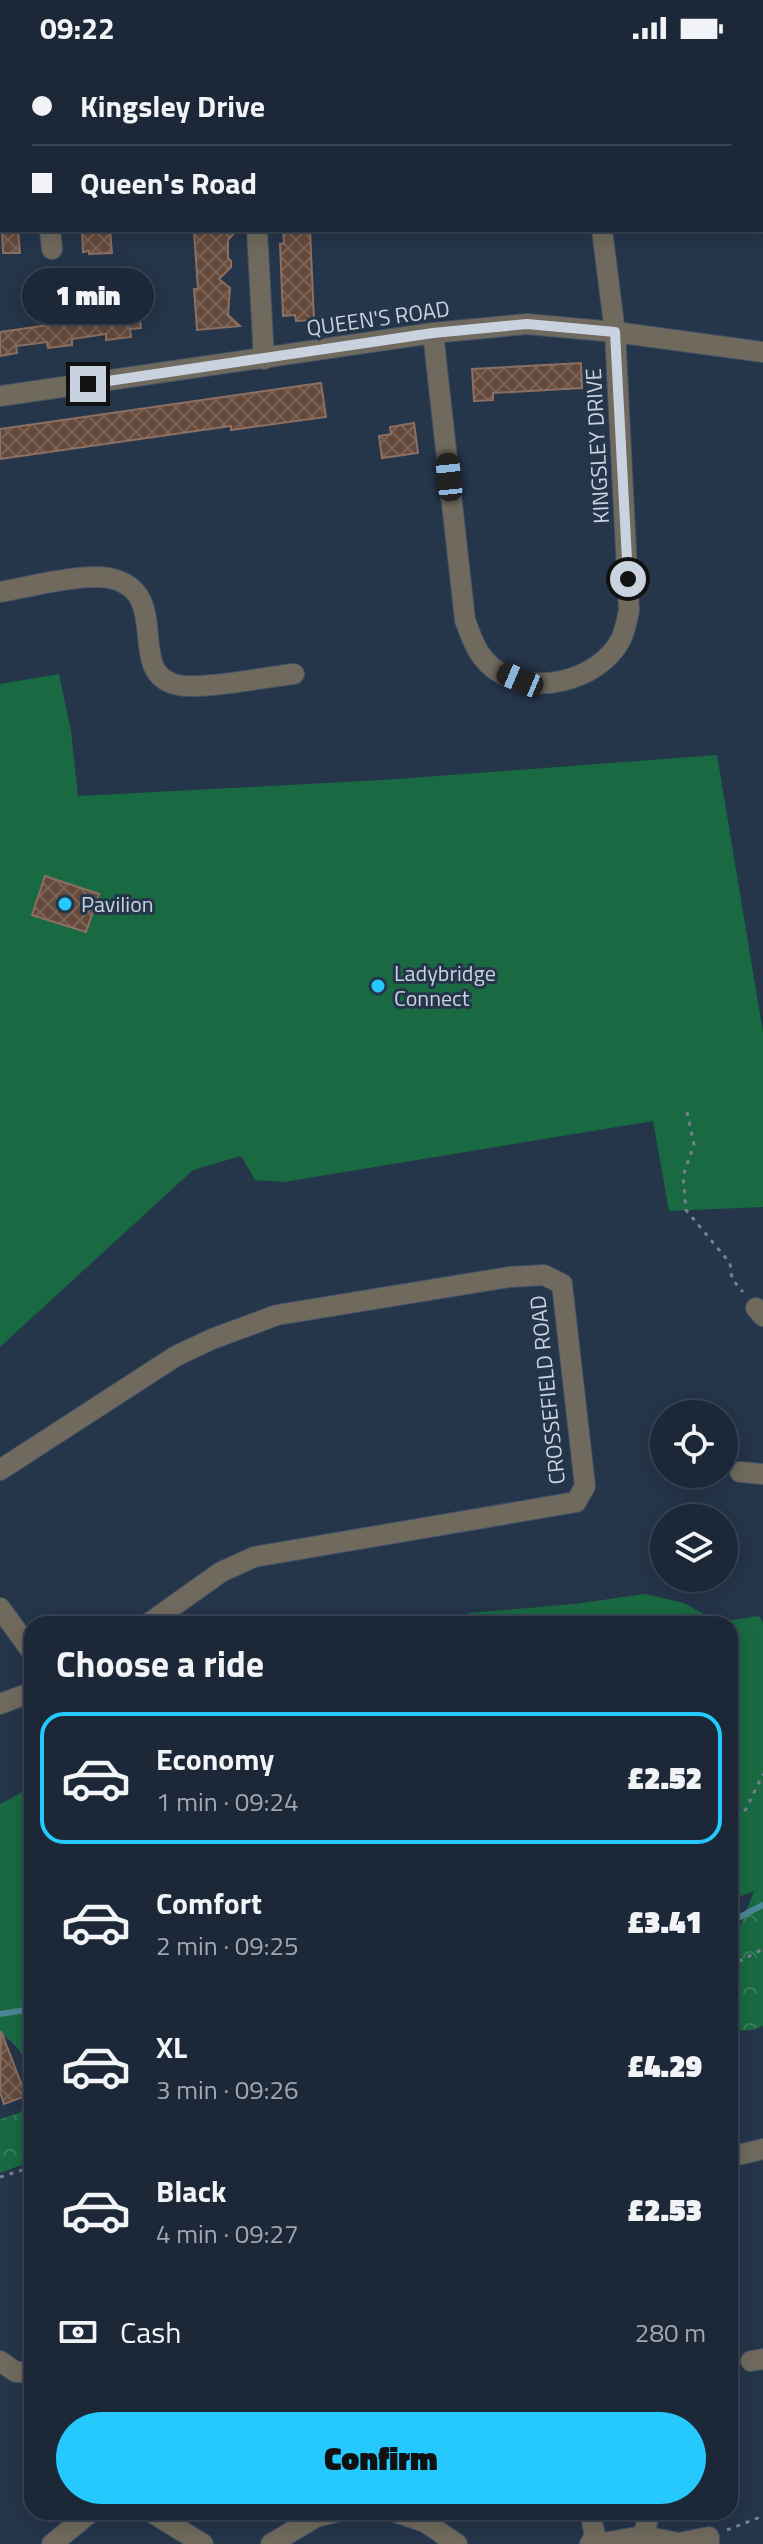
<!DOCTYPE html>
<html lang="en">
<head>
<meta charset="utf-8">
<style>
	:root { --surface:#1c2838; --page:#253040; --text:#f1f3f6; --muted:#a0a6ae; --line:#3a4453; --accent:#25c9fe }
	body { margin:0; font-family:"Titillium Web",sans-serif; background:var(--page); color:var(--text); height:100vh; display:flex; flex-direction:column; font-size:30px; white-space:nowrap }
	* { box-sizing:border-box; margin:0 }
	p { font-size:26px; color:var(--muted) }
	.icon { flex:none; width:44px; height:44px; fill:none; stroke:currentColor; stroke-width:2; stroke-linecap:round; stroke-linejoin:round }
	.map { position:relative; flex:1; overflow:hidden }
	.side { position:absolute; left:24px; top:1560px; width:714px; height:904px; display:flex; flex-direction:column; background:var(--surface); border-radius:24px; box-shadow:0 4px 20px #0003,0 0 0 2px var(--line) }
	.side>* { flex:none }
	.guide { position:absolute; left:0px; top:0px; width:764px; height:176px; box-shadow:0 4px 20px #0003,0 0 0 2px var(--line); display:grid; align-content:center; height:176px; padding:0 32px; background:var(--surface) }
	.tools { position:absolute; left:650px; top:1344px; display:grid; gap:16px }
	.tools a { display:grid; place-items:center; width:88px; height:88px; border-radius:50%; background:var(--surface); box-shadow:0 4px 20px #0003,0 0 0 2px var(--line); font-size:40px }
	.end { position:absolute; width:36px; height:36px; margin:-18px; border:10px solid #c9d3e0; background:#111; box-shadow:0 0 0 4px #111 }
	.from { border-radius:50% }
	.bubble { position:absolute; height:56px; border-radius:28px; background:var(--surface); box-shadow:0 4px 20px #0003,0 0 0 2px var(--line); font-size:26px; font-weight:800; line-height:56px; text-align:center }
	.car { position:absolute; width:24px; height:48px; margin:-24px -12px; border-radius:10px; box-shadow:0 0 6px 2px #0007; background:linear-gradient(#222 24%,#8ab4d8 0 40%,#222 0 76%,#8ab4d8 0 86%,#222 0) }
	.guide b { display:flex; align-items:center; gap:28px; height:76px; font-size:30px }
	.guide b+b { border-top:2px solid var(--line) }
	.guide i { width:20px; height:20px; background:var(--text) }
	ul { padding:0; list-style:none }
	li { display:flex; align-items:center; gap:24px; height:132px; margin:0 16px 12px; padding:0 16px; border:4px solid transparent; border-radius:24px }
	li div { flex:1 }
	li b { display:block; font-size:30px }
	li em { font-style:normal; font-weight:800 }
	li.active { border-color:var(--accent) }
	li>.icon { width:72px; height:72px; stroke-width:1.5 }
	h2 { padding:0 32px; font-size:36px; line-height:96px }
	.pay { display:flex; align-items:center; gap:20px; height:88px; padding:0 32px; font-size:30px }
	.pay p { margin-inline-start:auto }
	.button { display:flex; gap:16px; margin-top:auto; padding:16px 32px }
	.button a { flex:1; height:92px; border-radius:48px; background:var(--accent); color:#111; font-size:32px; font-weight:800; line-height:92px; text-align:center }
	.status { display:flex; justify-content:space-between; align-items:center; height:56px; padding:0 40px; background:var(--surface); direction:ltr }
	.status svg { height:22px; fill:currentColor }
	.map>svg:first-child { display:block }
	.forest { fill:url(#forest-crowns) }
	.park { fill:#196a42 }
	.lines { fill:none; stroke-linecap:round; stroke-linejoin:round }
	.stream { stroke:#4a8695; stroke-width:6 }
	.building { fill:url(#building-cross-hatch); stroke:#8c6f60; stroke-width:2 }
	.minor-casing { stroke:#435165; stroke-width:22 }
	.path { stroke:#738092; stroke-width:3; stroke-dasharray:4 6; stroke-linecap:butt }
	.minor { stroke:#706a5e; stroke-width:20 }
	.route { stroke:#c9d3e0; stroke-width:10 }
	.poi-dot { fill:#25c9fe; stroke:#25354a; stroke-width:3 }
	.labels { text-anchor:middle; stroke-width:6; stroke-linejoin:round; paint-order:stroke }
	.street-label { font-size:22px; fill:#c9d3e0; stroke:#25354a }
	.poi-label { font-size:22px; fill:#c9d3e0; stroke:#25354a; text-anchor:start }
</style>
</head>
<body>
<div class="status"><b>09:22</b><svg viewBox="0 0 49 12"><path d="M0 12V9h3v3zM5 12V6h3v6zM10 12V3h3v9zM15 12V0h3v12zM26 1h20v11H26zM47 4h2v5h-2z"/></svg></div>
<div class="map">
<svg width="763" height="2488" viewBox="0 0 763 2488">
	<defs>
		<pattern id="forest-crowns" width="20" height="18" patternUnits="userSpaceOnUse" patternTransform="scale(2)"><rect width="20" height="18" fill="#196a42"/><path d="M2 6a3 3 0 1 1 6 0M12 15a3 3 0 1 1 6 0" fill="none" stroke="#397e5d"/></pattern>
		<pattern id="building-cross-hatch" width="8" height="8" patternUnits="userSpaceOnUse" patternTransform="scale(2)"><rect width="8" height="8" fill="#654a3c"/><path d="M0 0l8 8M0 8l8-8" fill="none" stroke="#7a6358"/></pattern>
	</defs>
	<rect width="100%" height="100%" fill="#25354a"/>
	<g class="forest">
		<polygon points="763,1813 763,1970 752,1974 730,1975 730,1875 740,1870"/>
		<path d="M32 1916V2022C25 2003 19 1987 0 1978V1927Z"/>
		<polygon points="32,2044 32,2105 0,2117 0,2063 19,2057"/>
	</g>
	<g class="park">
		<polygon points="59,618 71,675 78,740 384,724 717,699 763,976 763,1151 669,1155 653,1065 284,1126 255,1124 241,1100 193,1114 0,1291 0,628"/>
		<polygon points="645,1538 684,1547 718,1566 759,1560 763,1566 763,1832 730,1844 730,1568 457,1568 469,1557 574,1548"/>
		<polygon points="32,1731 32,1948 0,1955 0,1748"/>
	</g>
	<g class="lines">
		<g class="stream">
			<polyline points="730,1866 763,1849"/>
			<polyline points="0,1958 32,1953"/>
		</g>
	</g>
	<g class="building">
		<polygon points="2,174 18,174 20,197 3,197"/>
		<polygon points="82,174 110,174 112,197 89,198 89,195 83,196"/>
		<polygon points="237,174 228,184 228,202 231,205 231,211 219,223 230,232 228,259 240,270 197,274 194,233 198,233 194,176"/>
		<polygon points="283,174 310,174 314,264 296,265 295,259 283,260 280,188 284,187"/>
		<polygon points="139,256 141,272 130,273 131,281 106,284 106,278 72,283 72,289 48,292 47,286 16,290 17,297 0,300 0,276"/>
		<polygon points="581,307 582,332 493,337 493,344 474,345 472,313"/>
		<polygon points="321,327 326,361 231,374 231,370 0,403 0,373"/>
		<polygon points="414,367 418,397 382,402 379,380 391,378 390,371"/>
		<polygon points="45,820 99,838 86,876 32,859"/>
		<polygon points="1,1975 26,2040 4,2048 0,2036"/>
	</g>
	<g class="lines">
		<defs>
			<g id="minor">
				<polyline points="248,0 248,2"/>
				<polyline points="740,0 742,2"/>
				<polyline points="762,20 763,22"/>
				<polyline points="0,23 2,24"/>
				<polyline points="50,174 52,193"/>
				<polyline points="257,174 264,303"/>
				<path d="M433 277 465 564C472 583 477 599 493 612 531 642 598 625 620 585 625 576 627 564 629 554L615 276 602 174"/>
				<polyline points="0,340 433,277 527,268 615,276 763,296"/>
				<path d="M0 536C28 531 83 517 109 522 175 535 123 618 178 629 204 634 265 621 294 618"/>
				<polyline points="756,1252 763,1260"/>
				<polyline points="0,1414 176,1300 212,1283 277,1259 509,1221 544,1219 562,1228 585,1430 576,1446 254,1501 221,1516 148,1568"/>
				<polyline points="740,1416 763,1418"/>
				<polyline points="0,1552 32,1596"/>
				<polyline points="0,1648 32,1636"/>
				<polyline points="730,2101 763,2093"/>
				<polyline points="0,2305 16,2316 32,2316"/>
				<polyline points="751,2305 763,2303"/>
				<polyline points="151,2456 203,2488"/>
				<polyline points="395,2456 425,2466 457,2488"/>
				<polyline points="590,2456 595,2480 590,2488"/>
				<polyline points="643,2480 649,2460 647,2456"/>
				<polyline points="52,2488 91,2456"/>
				<polyline points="271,2488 316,2461 336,2456"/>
				<polyline points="597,2488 643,2480 679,2487 709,2481 709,2488"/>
			</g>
		</defs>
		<use href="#minor" class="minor-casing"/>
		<g class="path">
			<polyline points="687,1056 694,1089 683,1120 686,1154 730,1207 732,1223 743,1236"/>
			<polyline points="730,1769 746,1753 763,1718"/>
			<polyline points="730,1910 763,1893"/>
			<polyline points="0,2121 32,2111"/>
			<polyline points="727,2474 763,2460"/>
		</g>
		<use href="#minor" class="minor"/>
	</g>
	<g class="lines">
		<polyline class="route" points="88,328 433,277 527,268 615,276 628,523"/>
	</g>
	<g class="poi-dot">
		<circle cx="65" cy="848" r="8"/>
		<circle cx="378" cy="930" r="8"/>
	</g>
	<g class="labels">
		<g class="street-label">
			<text transform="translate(378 262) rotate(-8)" y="8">QUEEN'S ROAD</text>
			<text transform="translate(597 390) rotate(-93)" y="8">KINGSLEY DRIVE</text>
			<text transform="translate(547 1334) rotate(-96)" y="8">CROSSEFIELD ROAD</text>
		</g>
		<g class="poi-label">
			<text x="81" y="856">Pavilion</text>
			<text x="394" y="925">Ladybridge<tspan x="394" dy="25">Connect</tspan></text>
		</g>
	</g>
</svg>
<div class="tools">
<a><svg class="icon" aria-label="locate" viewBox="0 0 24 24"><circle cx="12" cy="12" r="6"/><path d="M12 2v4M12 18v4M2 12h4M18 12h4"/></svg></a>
<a><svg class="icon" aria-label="layers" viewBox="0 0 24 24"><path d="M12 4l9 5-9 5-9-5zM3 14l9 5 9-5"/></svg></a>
</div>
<i class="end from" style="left:628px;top:523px"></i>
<i class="end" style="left:88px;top:328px"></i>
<div class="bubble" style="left:22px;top:212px;width:132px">1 min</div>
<i class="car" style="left:449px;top:421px;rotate:354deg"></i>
<i class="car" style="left:520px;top:624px;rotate:293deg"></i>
<div class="guide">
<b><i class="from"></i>Kingsley Drive</b>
<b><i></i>Queen's Road</b>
</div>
<section class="side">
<h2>Choose a ride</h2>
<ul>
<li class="active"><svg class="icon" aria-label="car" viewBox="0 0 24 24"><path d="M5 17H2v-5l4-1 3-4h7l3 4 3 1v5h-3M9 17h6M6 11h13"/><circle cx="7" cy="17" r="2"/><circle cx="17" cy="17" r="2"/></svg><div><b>Economy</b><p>1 min · 09:24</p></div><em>£2.52</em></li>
<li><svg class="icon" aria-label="car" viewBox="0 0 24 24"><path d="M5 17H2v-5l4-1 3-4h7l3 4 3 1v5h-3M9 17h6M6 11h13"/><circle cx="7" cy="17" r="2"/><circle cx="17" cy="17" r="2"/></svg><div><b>Comfort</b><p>2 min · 09:25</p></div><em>£3.41</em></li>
<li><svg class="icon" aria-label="car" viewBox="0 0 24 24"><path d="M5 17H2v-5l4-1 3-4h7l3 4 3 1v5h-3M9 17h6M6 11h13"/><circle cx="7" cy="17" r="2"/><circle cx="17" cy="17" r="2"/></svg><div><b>XL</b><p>3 min · 09:26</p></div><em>£4.29</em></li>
<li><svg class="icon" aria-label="car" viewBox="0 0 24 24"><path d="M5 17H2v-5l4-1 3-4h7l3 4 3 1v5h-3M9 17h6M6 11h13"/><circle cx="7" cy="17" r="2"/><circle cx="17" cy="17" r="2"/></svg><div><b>Black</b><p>4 min · 09:27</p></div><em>£2.53</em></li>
</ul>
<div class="pay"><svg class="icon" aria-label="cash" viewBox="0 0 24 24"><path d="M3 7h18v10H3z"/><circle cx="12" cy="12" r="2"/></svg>Cash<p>280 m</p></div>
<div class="button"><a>Confirm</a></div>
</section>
</div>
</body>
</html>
